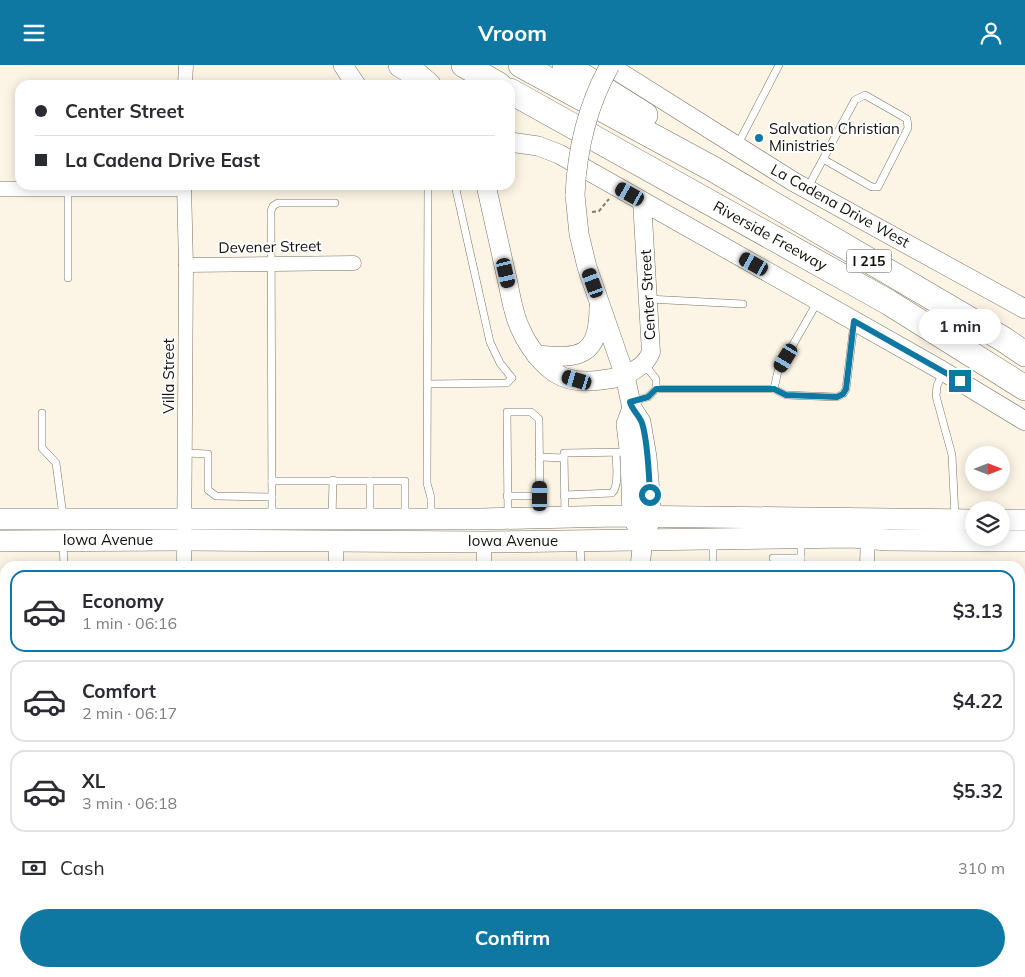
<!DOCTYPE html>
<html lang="en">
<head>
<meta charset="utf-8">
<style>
	:root { --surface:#fff; --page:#f7f7f7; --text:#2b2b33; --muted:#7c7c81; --line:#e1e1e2; --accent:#0e78a3 }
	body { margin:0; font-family:Mulish,sans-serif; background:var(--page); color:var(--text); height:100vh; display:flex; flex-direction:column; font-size:19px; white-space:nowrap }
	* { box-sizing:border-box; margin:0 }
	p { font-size:16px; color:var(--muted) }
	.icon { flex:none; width:28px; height:28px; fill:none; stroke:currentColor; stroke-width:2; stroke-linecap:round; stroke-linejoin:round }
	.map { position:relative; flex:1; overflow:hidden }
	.panel { position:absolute; left:0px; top:496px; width:1025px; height:416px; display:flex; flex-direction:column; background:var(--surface); border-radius:15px 15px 0 0; box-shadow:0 2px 12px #0003 }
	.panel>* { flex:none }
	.hud { position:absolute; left:15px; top:15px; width:500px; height:110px; border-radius:15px; box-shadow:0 2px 12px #0003; display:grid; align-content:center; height:110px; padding:0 20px; background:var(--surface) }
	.needle { width:32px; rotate:90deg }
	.buttons { position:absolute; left:965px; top:381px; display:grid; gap:10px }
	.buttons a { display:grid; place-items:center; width:45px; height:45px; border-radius:50%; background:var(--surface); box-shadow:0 2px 12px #0003; font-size:25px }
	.end { position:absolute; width:22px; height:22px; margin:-11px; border:6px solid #0e78a3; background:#fff; box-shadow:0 0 0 2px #fff }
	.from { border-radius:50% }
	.bubble { position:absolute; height:35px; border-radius:18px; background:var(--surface); box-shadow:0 2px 12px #0003; font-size:16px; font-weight:700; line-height:35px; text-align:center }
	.car { position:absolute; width:15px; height:30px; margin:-15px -8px; border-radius:6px; box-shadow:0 0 4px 1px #0007; background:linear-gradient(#222 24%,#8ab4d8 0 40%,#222 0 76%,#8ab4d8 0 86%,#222 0) }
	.hud b { display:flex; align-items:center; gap:18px; height:48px; font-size:19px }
	.hud b+b { border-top:1px solid var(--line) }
	.hud i { width:12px; height:12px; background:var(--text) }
	ul { padding:9px 0 0; list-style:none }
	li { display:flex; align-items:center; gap:15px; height:82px; margin:0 10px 8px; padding:0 10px; border:2px solid var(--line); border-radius:15px }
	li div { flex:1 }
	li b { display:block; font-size:19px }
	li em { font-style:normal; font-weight:700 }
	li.on { border-color:var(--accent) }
	li>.icon { width:45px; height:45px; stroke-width:1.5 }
	.pay { display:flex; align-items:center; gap:12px; height:55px; padding:0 20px; font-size:19px }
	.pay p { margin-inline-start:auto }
	.primary-button { display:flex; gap:10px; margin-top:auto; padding:10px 20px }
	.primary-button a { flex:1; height:58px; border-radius:30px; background:var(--accent); color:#fff; font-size:20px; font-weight:700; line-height:58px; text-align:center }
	header { display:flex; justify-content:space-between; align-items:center; height:65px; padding:0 20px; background:var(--accent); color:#fff; font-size:22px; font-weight:700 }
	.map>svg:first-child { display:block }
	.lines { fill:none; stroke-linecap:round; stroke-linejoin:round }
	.stream { stroke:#65adb4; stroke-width:3 }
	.service-casing { stroke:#797365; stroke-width:8 }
	.minor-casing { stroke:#797365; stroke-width:15 }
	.tertiary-casing { stroke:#797365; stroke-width:19 }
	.secondary-casing { stroke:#797365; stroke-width:20 }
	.primary-casing { stroke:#797365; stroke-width:22 }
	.motorway-casing { stroke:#797365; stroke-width:26 }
	.path { stroke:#807b71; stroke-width:2; stroke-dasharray:4 2.5; stroke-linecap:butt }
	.service { stroke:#fff; stroke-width:7 }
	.minor { stroke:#fff; stroke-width:14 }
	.tertiary { stroke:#fff; stroke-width:18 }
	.secondary { stroke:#fff; stroke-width:19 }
	.primary { stroke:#fff; stroke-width:21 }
	.motorway { stroke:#fff; stroke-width:25 }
	.secondary-bridge-casing { stroke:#797365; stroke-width:20; stroke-linecap:butt }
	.secondary-bridge { stroke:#fff; stroke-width:19 }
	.route { stroke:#0e78a3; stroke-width:6 }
	.poi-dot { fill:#0e78a3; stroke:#fff; stroke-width:2 }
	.labels { text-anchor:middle; stroke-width:4; stroke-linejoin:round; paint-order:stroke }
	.shield { fill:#fff; stroke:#585753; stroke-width:1 }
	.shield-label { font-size:14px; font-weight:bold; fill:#110f09 }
	.poi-label { font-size:15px; fill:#110f09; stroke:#fff; text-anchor:start }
	.street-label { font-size:15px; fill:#110f09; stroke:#fff }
</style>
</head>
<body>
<header><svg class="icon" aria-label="menu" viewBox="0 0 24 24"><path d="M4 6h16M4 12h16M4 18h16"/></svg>Vroom<svg class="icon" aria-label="person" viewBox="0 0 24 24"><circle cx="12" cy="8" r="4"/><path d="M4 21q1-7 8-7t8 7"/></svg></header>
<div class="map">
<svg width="1025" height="912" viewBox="0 0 1025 912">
	<rect width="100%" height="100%" fill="#fcf5e5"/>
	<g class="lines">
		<g class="stream">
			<polyline points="0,596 5,597"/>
			<polyline points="1003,908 1014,912"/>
		</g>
		<defs>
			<g id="service">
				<polyline points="737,81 779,0"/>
				<polyline points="428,120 427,418 431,433 431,453"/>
				<polyline points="68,124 68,213"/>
				<polyline points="807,124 855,35 865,30 907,54 908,63 878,122 872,122 823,94"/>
				<polyline points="648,234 743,239"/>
				<polyline points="943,307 937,321 936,331 952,390 955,452"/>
				<polyline points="428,319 507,318 512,313 500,298 490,277 455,120"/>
				<polyline points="656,324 774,324 786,330 837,332 843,329 846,324 854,258"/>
				<polyline points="774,324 778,306 818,236"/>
				<polyline points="633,336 648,332 656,324 656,314 644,299"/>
				<polyline points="42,348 42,383 56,398 63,451"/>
				<polyline points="185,388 208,389 208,425 216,431 272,432"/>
				<polyline points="539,392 564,393"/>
				<polyline points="272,416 405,416 405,453"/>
				<polyline points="370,416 370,453"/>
				<path d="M564 430 612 428C620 420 616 398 616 388"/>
				<polyline points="507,431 540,431"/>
				<polyline points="508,450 507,347 531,347 539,354 540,449"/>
				<polyline points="565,450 564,388 629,387"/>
				<polyline points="272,453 271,146 273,141 278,138 335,138"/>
				<polyline points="332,453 333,415"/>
				<polyline points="713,477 713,501"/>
				<polyline points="63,479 64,501"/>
				<polyline points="580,479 581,501"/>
				<polyline points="773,493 801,493"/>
				<polyline points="691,500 694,501"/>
				<polyline points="801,501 801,475"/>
				<polyline points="1020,710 1025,710"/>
				<polyline points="1020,742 1025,742"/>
				<polyline points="1020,820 1025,821"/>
				<polyline points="71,908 71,912"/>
			</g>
			<g id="minor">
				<polyline points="185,20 186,0"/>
				<polyline points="184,120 186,200 184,501"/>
				<polyline points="0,124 184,124"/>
				<polyline points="186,200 354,198"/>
				<polyline points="336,476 336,501"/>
				<polyline points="484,477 484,501"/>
				<polyline points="867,501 868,467"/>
				<polyline points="0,740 5,740"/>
				<polyline points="411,908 411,912"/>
				<polyline points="185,912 185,908"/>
				<polyline points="877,912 877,908"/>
			</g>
			<path id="tertiary" d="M625 311C636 304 646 300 651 287L642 136"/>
			<g id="secondary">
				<polyline points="343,0 356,20"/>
				<polyline points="608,0 794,117 1025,244"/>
				<polyline points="510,77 538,81 559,89 941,305 1025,356"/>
				<path d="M486 120C493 151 500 182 507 214 511 231 513 250 521 265 528 281 542 300 557 309 577 321 604 315 625 311"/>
				<polyline points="575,130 579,169 587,202 625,311 632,343 641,357 647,392 652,452 643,475 640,501"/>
				<path d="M536 290C580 294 599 292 599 242"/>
				<polyline points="632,343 626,359 630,392 632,451 638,464"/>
				<polyline points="642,912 642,908"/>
			</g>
			<g id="primary">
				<polyline points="0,454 481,454 617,451 974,455"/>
				<polyline points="1001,455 1025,455"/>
				<polyline points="0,476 184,475 484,477 852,472 887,475 1025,476"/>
			</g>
			<g id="motorway">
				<polyline points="401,0 414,8 428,20"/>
				<polyline points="464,0 499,20"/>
				<polyline points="521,0 713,104 1003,274 1025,289"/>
				<polyline points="565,0 645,50"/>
				<polyline points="510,26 888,237 1025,323"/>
			</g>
		</defs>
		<use href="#service" class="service-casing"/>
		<use href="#minor" class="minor-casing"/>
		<use href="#tertiary" class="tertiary-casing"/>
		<use href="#secondary" class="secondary-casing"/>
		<use href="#primary" class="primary-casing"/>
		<use href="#motorway" class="motorway-casing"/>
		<polyline class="path" points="592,147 599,146 609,134"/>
		<use href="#service" class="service"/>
		<use href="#minor" class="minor"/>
		<use href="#tertiary" class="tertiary"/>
		<use href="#secondary" class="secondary"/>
		<use href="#primary" class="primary"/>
		<use href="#motorway" class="motorway"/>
		<defs>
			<path id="secondary-bridge" d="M575 130C577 84 587 41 610 0"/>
		</defs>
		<use href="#secondary-bridge" class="secondary-bridge-casing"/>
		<use href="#secondary-bridge" class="secondary-bridge"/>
	</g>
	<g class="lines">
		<path class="route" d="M650 430C649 410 648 377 642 358 639 350 632 345 630 337L648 332 656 324H774L786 330 837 332 843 329 846 324 854 256 960 316"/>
	</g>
	<circle class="poi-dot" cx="759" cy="73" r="5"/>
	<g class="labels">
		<rect class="shield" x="846.5" y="184.5" width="45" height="23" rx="4"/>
		<g class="shield-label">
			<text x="869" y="201">I 215</text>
		</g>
		<g class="poi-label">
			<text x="769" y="69">Salvation Christian<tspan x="769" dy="17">Ministries</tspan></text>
		</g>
		<g class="street-label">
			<text transform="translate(840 141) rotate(29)" y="5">La Cadena Drive West</text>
			<text transform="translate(770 171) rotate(29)" y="5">Riverside Freeway</text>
			<text transform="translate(270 182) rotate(-1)" y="5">Devener Street</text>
			<text transform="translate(648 230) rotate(-93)" y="5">Center Street</text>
			<text transform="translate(169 311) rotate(-90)" y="5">Villa Street</text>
			<text x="108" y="480">Iowa Avenue</text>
			<text x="513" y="481">Iowa Avenue</text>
		</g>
	</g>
</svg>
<div class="buttons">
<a><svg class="needle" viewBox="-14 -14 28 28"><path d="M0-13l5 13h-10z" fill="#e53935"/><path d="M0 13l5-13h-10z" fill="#7c7c81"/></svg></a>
<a><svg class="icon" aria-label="layers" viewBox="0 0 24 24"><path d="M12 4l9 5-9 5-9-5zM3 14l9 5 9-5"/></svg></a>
</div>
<i class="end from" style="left:650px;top:430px"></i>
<i class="end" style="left:960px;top:316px"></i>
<div class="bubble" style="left:919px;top:244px;width:82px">1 min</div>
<i class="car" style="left:630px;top:129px;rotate:299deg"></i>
<i class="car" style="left:754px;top:199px;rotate:299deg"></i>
<i class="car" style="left:506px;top:208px;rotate:167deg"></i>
<i class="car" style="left:593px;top:218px;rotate:340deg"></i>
<i class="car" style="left:786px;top:293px;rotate:211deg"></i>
<i class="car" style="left:577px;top:315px;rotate:287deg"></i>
<i class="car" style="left:540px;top:431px;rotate:0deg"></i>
<div class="hud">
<b><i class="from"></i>Center Street</b>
<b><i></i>La Cadena Drive East</b>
</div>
<section class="panel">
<ul>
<li class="on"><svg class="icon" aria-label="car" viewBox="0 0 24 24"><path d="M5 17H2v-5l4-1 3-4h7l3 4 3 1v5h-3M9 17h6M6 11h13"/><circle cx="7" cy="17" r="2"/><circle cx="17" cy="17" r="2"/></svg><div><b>Economy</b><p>1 min · 06:16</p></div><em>$3.13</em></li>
<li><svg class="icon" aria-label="car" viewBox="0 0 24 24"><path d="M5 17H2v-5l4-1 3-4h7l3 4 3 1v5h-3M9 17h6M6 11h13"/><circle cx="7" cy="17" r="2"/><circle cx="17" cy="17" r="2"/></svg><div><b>Comfort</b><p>2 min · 06:17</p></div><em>$4.22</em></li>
<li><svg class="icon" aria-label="car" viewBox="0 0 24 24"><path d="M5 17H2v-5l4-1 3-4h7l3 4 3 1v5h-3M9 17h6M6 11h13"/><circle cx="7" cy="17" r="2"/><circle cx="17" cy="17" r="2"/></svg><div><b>XL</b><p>3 min · 06:18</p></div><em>$5.32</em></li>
</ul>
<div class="pay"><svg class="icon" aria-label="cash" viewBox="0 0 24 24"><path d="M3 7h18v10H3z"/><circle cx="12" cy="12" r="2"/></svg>Cash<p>310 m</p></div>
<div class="primary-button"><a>Confirm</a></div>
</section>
</div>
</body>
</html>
